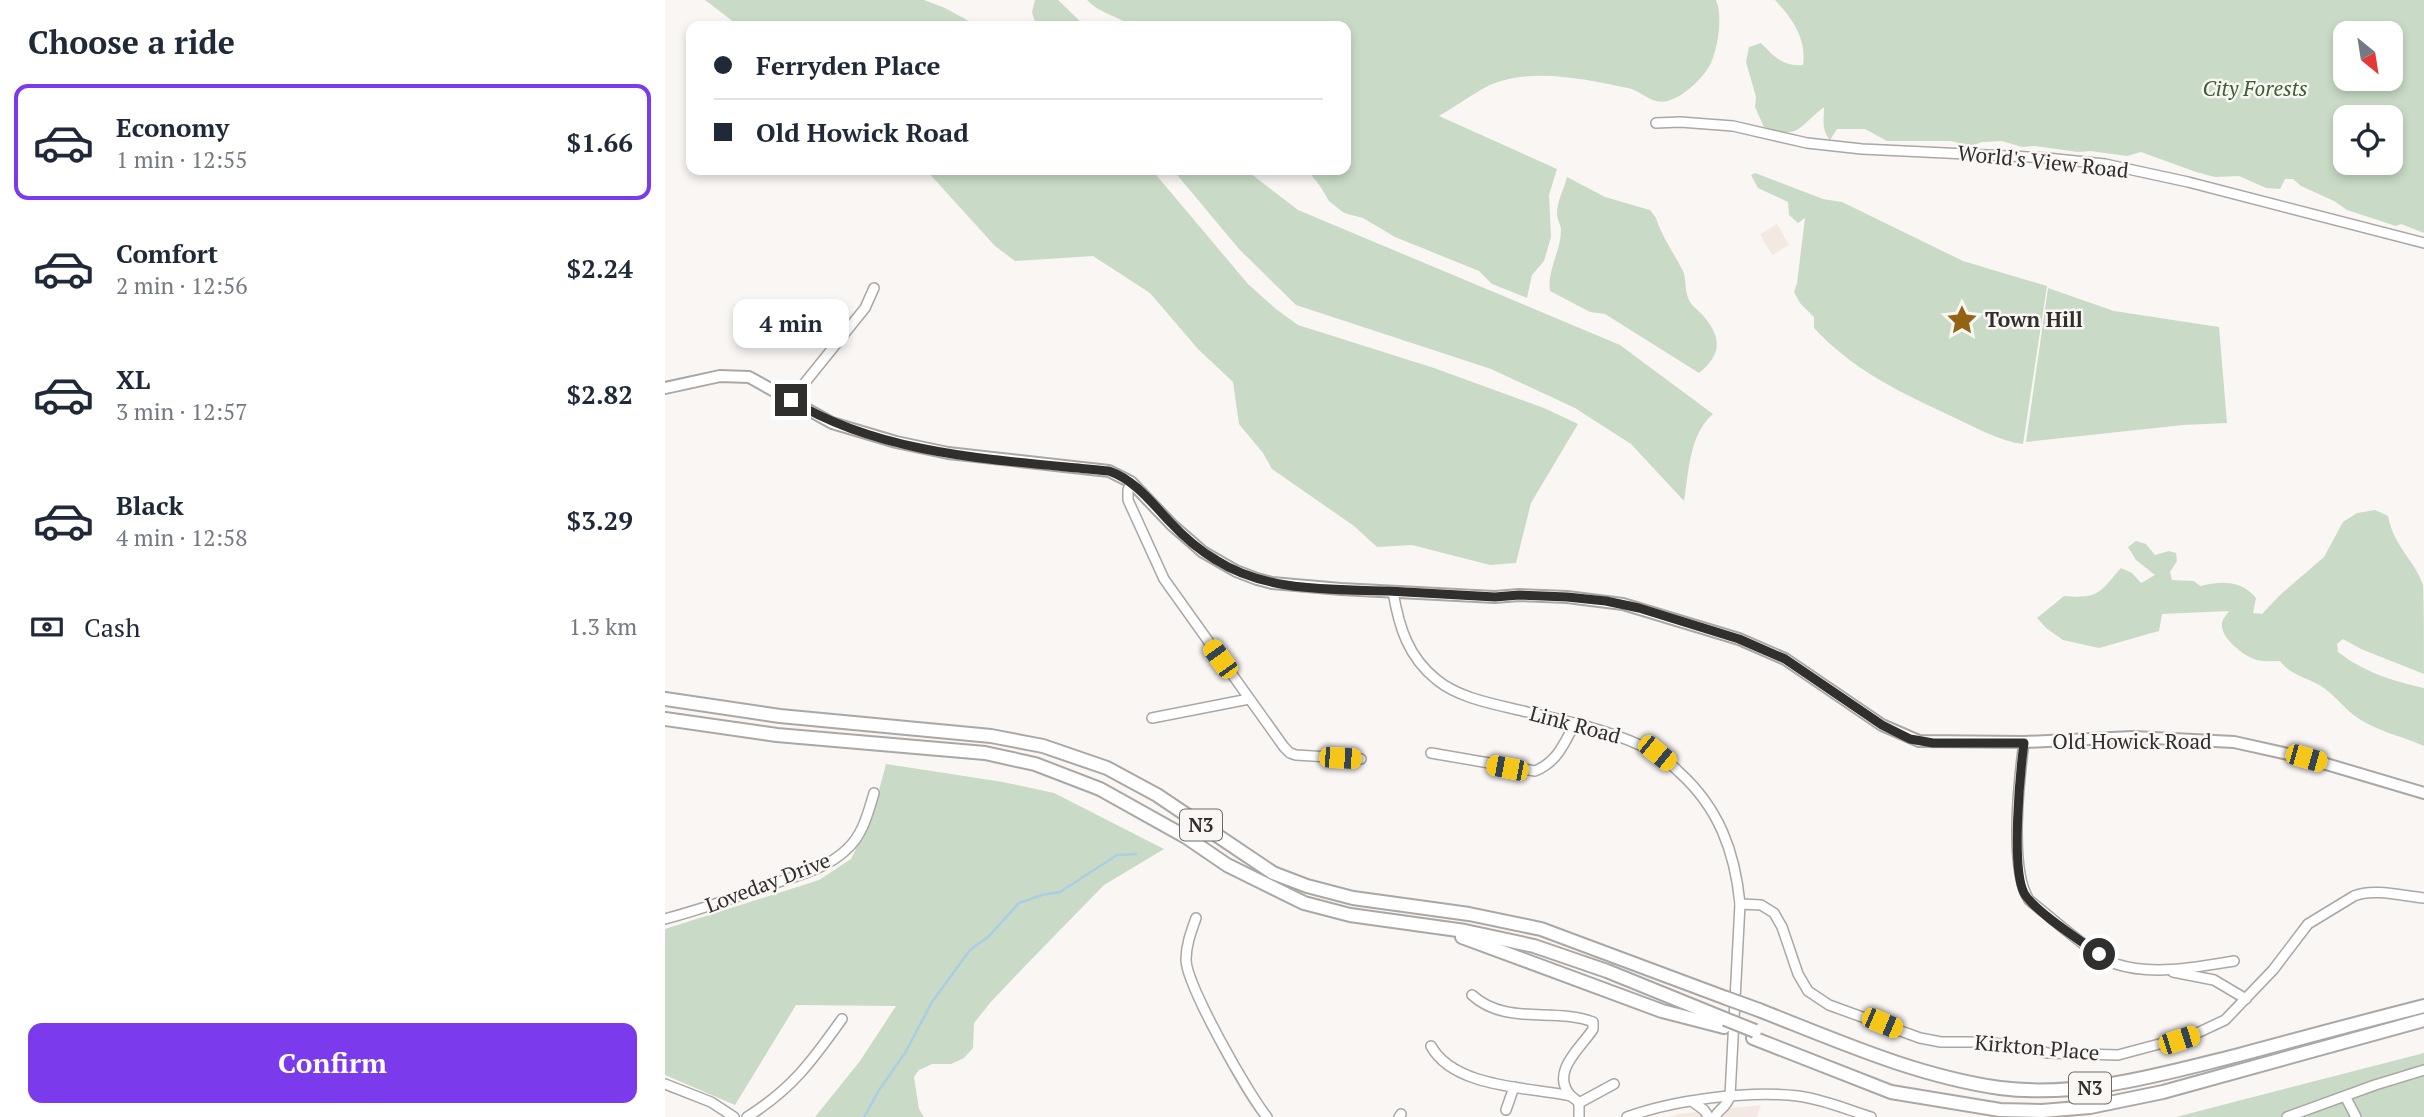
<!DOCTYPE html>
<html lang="en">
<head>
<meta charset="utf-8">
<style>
	:root { --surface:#fff; --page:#f2f2f3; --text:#1f2937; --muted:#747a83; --line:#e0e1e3; --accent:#7c3aed }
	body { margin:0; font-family:"PT Serif",serif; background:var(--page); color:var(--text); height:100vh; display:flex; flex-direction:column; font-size:26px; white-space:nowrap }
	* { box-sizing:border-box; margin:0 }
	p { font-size:23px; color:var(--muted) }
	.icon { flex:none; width:38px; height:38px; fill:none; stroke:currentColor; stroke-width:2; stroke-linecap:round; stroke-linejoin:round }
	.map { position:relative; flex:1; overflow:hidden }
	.drawer { display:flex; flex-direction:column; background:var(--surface); width:665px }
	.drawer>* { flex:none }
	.banner { position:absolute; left:21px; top:21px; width:665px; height:154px; border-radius:14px; box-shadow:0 4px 10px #0003; display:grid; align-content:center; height:154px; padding:0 28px; background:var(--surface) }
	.needle { width:46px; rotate:150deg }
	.controls { position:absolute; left:1668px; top:21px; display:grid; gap:14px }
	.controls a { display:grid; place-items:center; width:70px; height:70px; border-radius:14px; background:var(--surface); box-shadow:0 4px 10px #0003; font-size:35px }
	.end { position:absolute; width:32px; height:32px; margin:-16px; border:9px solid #302f2e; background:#fff; box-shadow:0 0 0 4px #fff }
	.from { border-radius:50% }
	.bubble { position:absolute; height:49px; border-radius:14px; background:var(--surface); box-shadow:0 4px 10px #0003; font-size:23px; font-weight:700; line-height:49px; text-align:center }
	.car { position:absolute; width:21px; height:42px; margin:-21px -10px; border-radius:9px; box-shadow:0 0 5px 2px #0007; background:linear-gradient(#f5c518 24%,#345 0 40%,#f5c518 0 76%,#345 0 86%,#f5c518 0) }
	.banner b { display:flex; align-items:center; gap:24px; height:66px; font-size:26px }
	.banner b+b { border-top:2px solid var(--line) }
	.banner i { width:18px; height:18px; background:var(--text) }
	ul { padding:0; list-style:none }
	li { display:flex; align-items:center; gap:21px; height:116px; margin:0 14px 10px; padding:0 14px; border:4px solid transparent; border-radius:14px }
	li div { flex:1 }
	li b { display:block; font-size:26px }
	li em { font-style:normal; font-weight:700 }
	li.current { border-color:var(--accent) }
	li>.icon { width:63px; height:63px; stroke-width:1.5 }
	h2 { padding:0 28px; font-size:32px; line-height:84px }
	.pay { display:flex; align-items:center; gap:18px; height:77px; padding:0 28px; font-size:26px }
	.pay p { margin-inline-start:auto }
	.cta { display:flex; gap:14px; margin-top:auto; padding:14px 28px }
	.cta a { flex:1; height:80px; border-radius:14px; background:var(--accent); color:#fff; font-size:28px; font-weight:700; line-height:80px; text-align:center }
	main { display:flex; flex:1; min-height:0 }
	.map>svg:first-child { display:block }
	.built { fill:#f3e9e2 }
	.green { fill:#c9dbc6; fill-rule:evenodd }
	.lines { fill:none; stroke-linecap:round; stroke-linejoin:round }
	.stream { stroke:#aacee3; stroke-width:2.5 }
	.minor-casing { stroke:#aaa7a5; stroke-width:12 }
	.major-casing { stroke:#aaa7a5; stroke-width:14 }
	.highway-casing { stroke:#aaa7a5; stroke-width:16 }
	.minor { stroke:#fff; stroke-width:9 }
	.major { stroke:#fff; stroke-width:10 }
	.highway { stroke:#fff; stroke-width:12 }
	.highway-bridge-casing { stroke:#aaa7a5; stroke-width:16; stroke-linecap:butt }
	.highway-bridge { stroke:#fff; stroke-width:12 }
	.route { stroke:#302f2e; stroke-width:9 }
	.labels { text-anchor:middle; stroke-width:5; stroke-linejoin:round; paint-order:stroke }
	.shield { fill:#f9f6f4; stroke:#6c6b69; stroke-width:2 }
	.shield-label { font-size:19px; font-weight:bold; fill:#302f2e }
	.park-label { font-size:21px; font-style:italic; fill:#3c6036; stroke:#f9f6f4 }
	.street-label { font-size:21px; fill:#302f2e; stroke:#f9f6f4 }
	.poi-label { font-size:21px; font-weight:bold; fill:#302f2e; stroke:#f9f6f4; text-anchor:start }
</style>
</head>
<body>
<main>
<section class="drawer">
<h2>Choose a ride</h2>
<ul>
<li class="current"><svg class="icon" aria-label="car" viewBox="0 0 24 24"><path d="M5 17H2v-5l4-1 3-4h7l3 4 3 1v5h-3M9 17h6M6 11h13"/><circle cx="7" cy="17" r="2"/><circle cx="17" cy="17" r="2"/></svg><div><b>Economy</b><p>1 min · 12:55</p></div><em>$1.66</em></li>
<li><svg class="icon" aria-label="car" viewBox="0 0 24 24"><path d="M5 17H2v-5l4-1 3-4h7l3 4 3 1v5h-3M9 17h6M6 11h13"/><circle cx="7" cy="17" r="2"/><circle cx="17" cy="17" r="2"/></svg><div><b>Comfort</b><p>2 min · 12:56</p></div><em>$2.24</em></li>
<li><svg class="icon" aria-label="car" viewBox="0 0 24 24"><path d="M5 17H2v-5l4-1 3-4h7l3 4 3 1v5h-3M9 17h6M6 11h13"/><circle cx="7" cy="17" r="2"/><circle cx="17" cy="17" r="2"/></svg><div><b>XL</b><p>3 min · 12:57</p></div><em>$2.82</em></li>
<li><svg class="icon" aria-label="car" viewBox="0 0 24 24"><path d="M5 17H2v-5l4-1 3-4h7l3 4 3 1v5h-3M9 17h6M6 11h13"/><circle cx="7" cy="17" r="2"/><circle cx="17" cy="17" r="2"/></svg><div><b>Black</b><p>4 min · 12:58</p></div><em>$3.29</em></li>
</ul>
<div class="pay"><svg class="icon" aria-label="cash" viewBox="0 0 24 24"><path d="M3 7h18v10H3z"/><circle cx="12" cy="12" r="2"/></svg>Cash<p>1.3 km</p></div>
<div class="cta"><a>Confirm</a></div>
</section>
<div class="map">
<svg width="1759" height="1117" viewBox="0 0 1759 1117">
	<rect width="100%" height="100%" fill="#f9f6f4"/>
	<g class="built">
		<polygon points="1112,224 1124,245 1107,255 1095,234"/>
		<polygon points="1096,1105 1092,1117 1004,1117 1012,1114"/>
	</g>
	<g class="green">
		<polygon points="40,0 259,0 280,8 313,26 74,26"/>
		<polygon points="370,0 393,0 420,26 371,26 367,12"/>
		<path d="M422 0H1051C1058 16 1053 47 1046 63 1039 78 1017 98 1002 101 986 105 977 91 963 88 919 79 867 67 825 85 807 94 791 106 774 116L892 169 884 195 886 237 879 261 867 275 862 298 827 284 814 271 730 237 698 218 679 213 664 201 655 186 644 172 625 170H681V26H467C452 16 434 13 422 0Z"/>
		<path d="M1110 0H1759V233L1736 224 1731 226 1682 210 1669 201 1636 186 1628 179H1620L1615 189 1601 188 1574 176 1550 177 1531 172 1476 152 1462 156 1425 151 1413 152 1370 146 1357 147 1337 141 1317 142 1306 146 1286 141H1222L1200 129H1172L1165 140C1156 129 1159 119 1159 107 1133 127 1135 140 1099 127L1090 107 1091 97 1081 62 1084 47 1096 43C1109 57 1119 67 1138 65 1142 39 1127 18 1110 0ZM1680 33H1726V79H1680ZM1680 117H1726V163H1680Z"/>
		<polygon points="261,170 487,170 583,284 611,309 633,325 769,368 879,408 913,424 866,503 851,563 825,565 747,545 712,547 689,526 607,469 598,453 574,424 568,382 533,349 485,293 428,256 350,261 330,246"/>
		<path d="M508 170H581L633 210 955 345 1048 414C1024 435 1024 471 1019 501L966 444 910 408 826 369 631 305 574 249Z"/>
		<path d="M1090 173 1158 199 1177 202 1298 261 1382 286 1358 444C1334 441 1310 427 1288 417 1235 392 1189 371 1149 328V317L1135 303 1129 292 1132 283 1140 218 1133 223 1124 215 1123 202 1093 188 1086 175Z"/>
		<path d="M902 177 940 197 985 210 991 218C997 237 1009 253 1018 271 1022 281 1019 292 1025 302 1029 308 1036 312 1040 318 1058 340 1055 356 1034 373L940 314 925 312 885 291C882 270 896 251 896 230 896 225 892 220 892 214 892 200 899 190 902 177Z"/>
		<polygon points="1383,288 1449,311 1554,327 1562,423 1518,425 1361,442"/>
		<path d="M1710 510 1723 516C1729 547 1749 559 1758 585 1759 600 1759 655 1759 674L1696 649 1678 639 1672 644 1673 652C1699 672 1727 681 1759 688V746C1734 735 1706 730 1685 712 1675 703 1668 694 1656 686 1643 678 1624 674 1615 661 1608 661 1599 662 1592 660 1580 657 1557 639 1557 626 1556 620 1561 616 1564 611L1497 614 1494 631 1434 648 1398 640 1381 628 1372 618 1399 596C1434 599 1434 593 1456 568L1467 573 1476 583 1490 575 1471 560 1463 547 1471 541 1481 544 1490 555 1504 551 1511 553 1512 561 1505 572 1507 580 1529 581 1535 586C1556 581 1576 580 1591 598L1588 613 1597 614 1615 595 1659 557 1678 522 1692 513Z"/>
		<polygon points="221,764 338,782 389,793 499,849 439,885 359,967 325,1003 309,1023 308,1048 299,1058 286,1064 267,1064 254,1070 249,1077 254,1109 259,1117 150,1117 195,1061 231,1006 131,1005 70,1105 0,1075 0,929 154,880 186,859 207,817"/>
		<polygon points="1759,1053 1759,1117 1511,1117"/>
	</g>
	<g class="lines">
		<polyline class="stream" points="199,1117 214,1090 240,1053 267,1002 305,950 323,937 354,903 377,895 395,892 452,855 471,854"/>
		<defs>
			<g id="minor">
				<polyline points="991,123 1015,122 1068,126 1142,143 1197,149 1382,158 1440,164 1523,182 1759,243"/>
				<polyline points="126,400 200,308 209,288"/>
				<polyline points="466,482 463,490 463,500 499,579 619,747 625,753 631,755 696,759"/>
				<path d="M728 592C734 627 743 657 772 680 795 699 834 705 862 712 905 722 950 731 989 752 998 757 1007 765 1014 772 1054 808 1070 852 1075 904L1065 1096C1060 1110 1054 1108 1050 1117"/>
				<polyline points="487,718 584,699"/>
				<path d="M1359 742C1354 780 1344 869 1364 900 1384 916 1429 956 1451 964 1487 976 1533 967 1569 961"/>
				<path d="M766 753 870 771C892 762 899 744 910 723"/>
				<path d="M1075 904 1096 905 1109 913 1117 927 1133 974 1143 991 1164 1005 1255 1038 1276 1042H1324L1383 1053 1453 1055 1528 1035 1560 1020 1608 970 1643 924 1689 896C1708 888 1738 896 1759 898"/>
				<path d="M531 918C526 932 521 945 521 960 522 986 583 1094 602 1117"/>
				<path d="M0 919C37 909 72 897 108 884 133 875 161 869 181 850 198 835 203 813 209 793"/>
				<polyline points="1508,972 1549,980 1581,999"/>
				<path d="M807 995C841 1026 889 1007 928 1022V1029C917 1047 885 1071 905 1095 908 1098 912 1100 914 1103"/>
				<path d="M766 1046C789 1088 863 1087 906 1096"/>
				<polyline points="0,1084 46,1102 69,1117"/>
				<polyline points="1680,1096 1691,1117"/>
				<polyline points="1028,1102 1039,1110 1044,1117"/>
				<polyline points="841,1110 849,1087"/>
				<path d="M82 1117C127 1089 147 1061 177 1019"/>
				<polyline points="734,1117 736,1114"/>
				<polyline points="914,1117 914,1103 949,1084"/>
				<path d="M962 1117C1008 1100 1084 1090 1133 1096 1158 1099 1183 1110 1206 1117"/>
				<polyline points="1622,1117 1710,1085 1759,1070"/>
			</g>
			<polyline id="major" points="0,388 55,376 84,377 167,423 231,442 283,453 444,471 466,482 507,525 538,552 571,571 592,579 607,583 676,589 830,597 854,595 902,597 958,604 1074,639 1120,659 1217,725 1254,741 1359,742 1468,737 1569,742 1641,758 1759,793"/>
			<g id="highway">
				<polyline points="0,699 115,716 326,736 378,746 442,768 492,795 608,873 642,886 688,898 804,914 876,929 1061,998"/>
				<polyline points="0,719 112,735 320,753 370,764 435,789 521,837 562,865 639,903 685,915 800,931 869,946 942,971 1060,1019"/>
				<polyline points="797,937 997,1011 1059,1027"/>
				<path d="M1094 1010C1173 1041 1251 1076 1335 1088 1415 1098 1493 1075 1570 1056 1633 1039 1696 1022 1759 1006"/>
				<polyline points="1088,1038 1226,1092 1335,1110 1377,1111 1425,1107 1498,1092 1759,1020"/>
			</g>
		</defs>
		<use href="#minor" class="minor-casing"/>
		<use href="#major" class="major-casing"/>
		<use href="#highway" class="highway-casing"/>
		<use href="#minor" class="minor"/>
		<use href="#major" class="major"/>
		<use href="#highway" class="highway"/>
		<defs>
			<g id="highway-bridge">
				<polyline points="1061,998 1094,1010"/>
				<polyline points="1060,1019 1090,1031"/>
			</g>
		</defs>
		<use href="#highway-bridge" class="highway-bridge-casing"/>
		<use href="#highway-bridge" class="highway-bridge"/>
	</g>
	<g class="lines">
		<path class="route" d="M126 400C219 457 338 460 444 471 470 480 487 503 505 522 518 536 534 550 551 560 601 592 665 589 723 591 759 593 795 595 830 597L854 595 902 597 941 601 974 608 1074 639 1120 659 1217 725 1245 739 1268 743H1359C1355 773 1346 867 1359 893 1368 910 1416 941 1434 954"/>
	</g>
	<defs>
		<symbol id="sight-bare" viewBox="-9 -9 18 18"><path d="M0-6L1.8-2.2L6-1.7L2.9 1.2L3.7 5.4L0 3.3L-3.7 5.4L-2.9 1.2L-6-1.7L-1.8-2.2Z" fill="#936312" stroke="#f9f6f4" stroke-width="2.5" paint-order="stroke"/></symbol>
	</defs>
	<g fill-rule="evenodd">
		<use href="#sight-bare" x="1275" y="298" width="44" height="44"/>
	</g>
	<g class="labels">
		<g class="shield">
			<rect x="515" y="809.5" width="42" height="31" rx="5"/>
			<rect x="1404" y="1072.5" width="42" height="31" rx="5"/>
		</g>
		<g class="shield-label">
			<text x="536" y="832">N3</text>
			<text x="1425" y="1095">N3</text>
		</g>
		<g class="park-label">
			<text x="1590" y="96">City Forests</text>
		</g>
		<g class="street-label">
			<text transform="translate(1378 162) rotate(6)" y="7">World's View Road</text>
			<text transform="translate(910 725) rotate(15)" y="7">Link Road</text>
			<text x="1467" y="749">Old Howick Road</text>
			<text transform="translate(103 883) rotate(-21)" y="7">Loveday Drive</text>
			<text transform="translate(1372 1048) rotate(5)" y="7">Kirkton Place</text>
		</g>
		<g class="poi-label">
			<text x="1320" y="327">Town Hill</text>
		</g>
	</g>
</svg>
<div class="controls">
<a><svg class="needle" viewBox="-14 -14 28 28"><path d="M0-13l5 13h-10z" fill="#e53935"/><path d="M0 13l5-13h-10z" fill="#747a83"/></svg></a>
<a><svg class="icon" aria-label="locate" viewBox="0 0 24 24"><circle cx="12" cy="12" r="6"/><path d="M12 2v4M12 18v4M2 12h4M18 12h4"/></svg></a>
</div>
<i class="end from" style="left:1434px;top:954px"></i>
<i class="end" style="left:126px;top:400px"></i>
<div class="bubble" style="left:68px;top:299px;width:116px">4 min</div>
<i class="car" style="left:555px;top:659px;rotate:324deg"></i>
<i class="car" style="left:992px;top:753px;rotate:129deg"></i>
<i class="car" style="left:675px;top:758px;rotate:93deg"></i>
<i class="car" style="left:1641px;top:758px;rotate:106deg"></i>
<i class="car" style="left:842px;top:768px;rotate:281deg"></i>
<i class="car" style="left:1217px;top:1023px;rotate:113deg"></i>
<i class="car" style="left:1514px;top:1040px;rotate:72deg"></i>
<div class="banner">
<b><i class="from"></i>Ferryden Place</b>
<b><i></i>Old Howick Road</b>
</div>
</div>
</main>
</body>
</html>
